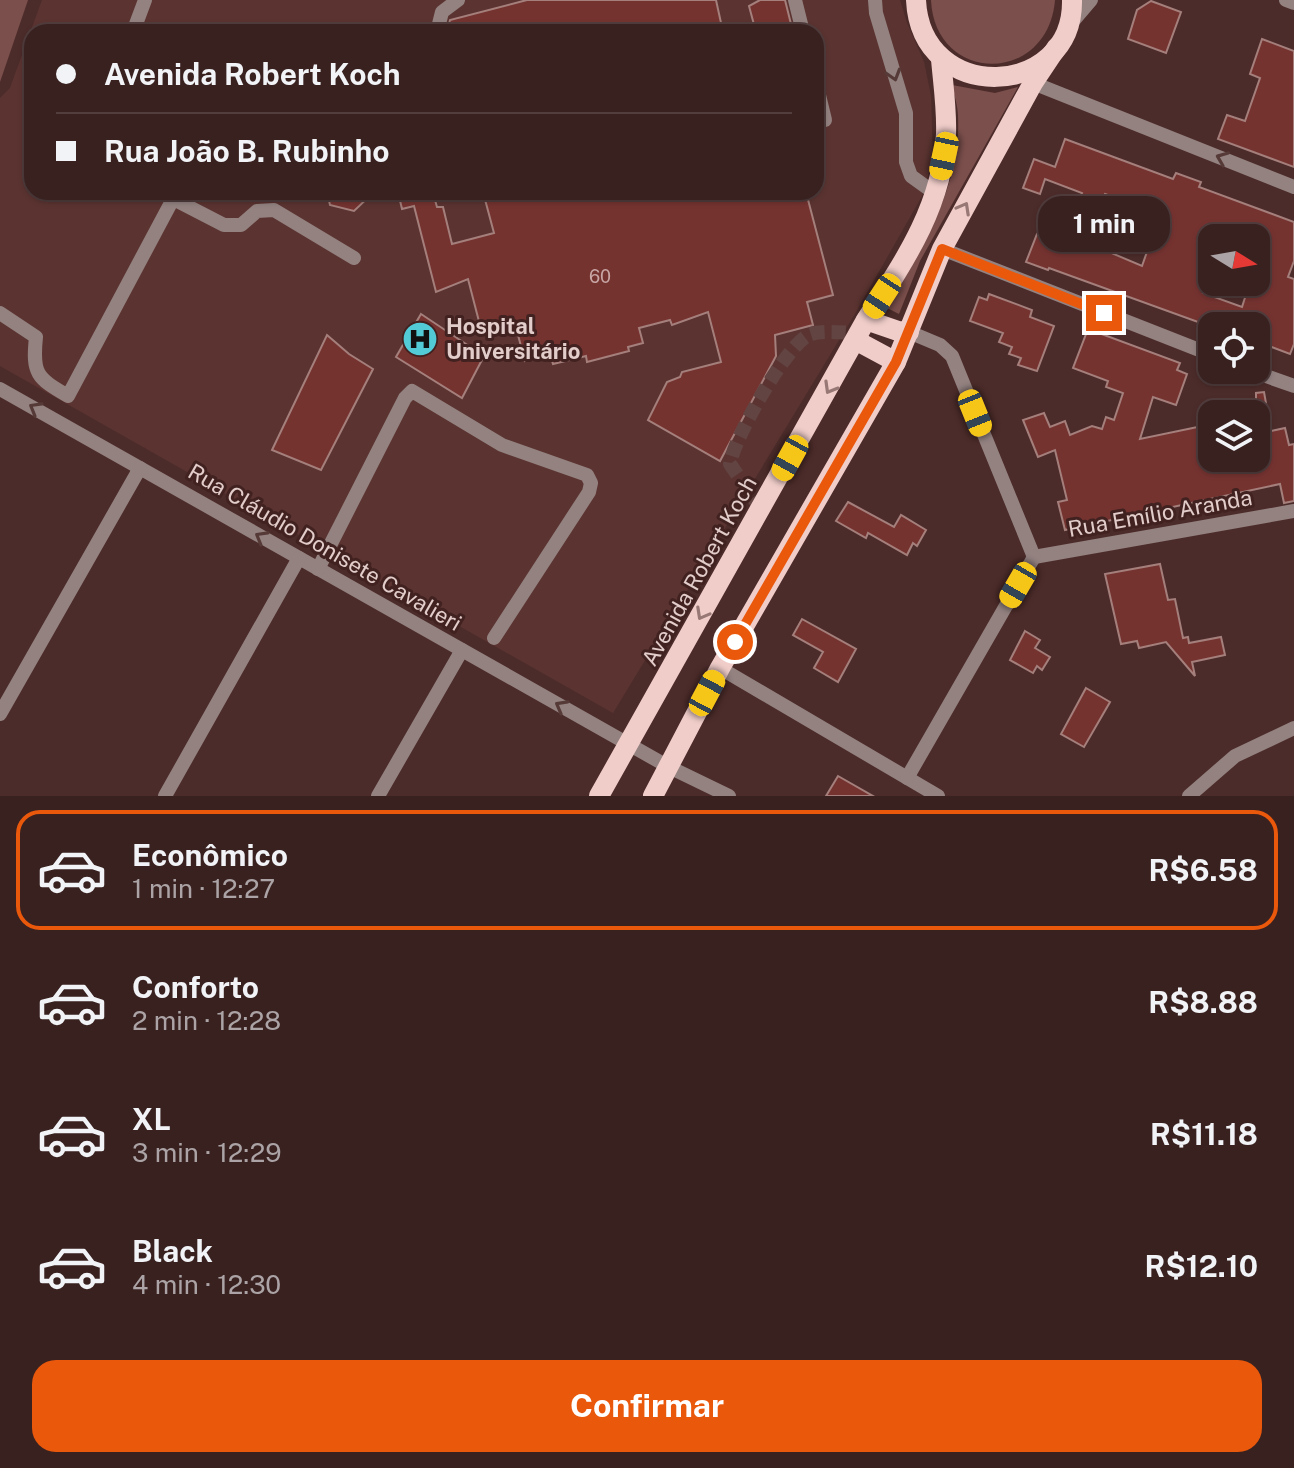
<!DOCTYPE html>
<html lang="pt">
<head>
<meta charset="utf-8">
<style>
	:root { --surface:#392120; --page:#442e2d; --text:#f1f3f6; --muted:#aba3a5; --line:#533e3e; --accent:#ea580c }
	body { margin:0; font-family:"Public Sans",sans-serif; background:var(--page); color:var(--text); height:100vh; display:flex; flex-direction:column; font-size:30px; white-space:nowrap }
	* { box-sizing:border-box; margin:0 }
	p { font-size:26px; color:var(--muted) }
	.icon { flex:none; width:44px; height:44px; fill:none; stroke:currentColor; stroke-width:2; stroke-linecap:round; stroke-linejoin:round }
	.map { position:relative; height:796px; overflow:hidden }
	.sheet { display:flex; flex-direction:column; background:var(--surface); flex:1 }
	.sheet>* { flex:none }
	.hud { position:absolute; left:24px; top:24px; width:800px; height:176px; border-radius:24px; box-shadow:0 2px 6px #0004,0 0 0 2px var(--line); display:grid; align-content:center; height:176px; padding:0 32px; background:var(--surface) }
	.needle { width:52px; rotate:101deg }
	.controls { position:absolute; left:1198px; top:224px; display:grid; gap:16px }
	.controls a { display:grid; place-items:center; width:72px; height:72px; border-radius:16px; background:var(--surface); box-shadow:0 2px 6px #0004,0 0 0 2px var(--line); font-size:40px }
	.end { position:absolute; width:36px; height:36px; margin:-18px; border:10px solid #ea580c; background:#fff; box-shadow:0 0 0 4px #fff }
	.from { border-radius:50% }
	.bubble { position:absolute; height:56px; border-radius:24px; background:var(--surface); box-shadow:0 2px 6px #0004,0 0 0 2px var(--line); font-size:26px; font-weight:700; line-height:56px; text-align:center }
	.car { position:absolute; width:24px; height:48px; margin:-24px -12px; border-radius:10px; box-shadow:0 0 6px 2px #0007; background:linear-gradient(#f5c518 24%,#345 0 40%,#f5c518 0 76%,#345 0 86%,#f5c518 0) }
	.hud b { display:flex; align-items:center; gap:28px; height:76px; font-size:30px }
	.hud b+b { border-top:2px solid var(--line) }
	.hud i { width:20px; height:20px; background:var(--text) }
	ul { padding:14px 0 0; list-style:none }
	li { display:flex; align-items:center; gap:24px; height:120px; margin:0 16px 12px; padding:0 16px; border:4px solid transparent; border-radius:24px }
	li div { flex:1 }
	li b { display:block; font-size:30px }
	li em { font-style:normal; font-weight:700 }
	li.current { border-color:var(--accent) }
	li>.icon { width:72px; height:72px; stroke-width:1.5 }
	.primary-button { display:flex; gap:16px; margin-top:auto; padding:16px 32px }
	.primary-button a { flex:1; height:92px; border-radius:24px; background:var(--accent); color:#fff; font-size:32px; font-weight:700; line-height:92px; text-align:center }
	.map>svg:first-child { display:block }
	.built { fill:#5b3431; fill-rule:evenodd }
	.green { fill:#7b4f4c }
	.building { fill:#753330; stroke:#a47f7b; stroke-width:2; fill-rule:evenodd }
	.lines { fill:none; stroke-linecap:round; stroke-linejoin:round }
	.minor-tunnel { stroke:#624442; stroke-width:14; stroke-dasharray:14 7; stroke-linecap:butt }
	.minor { stroke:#938280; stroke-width:14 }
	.major { stroke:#f0cdc9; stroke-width:20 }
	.oneway { stroke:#563a38 }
	.oneway2 { stroke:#987874 }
	.route { stroke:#ea580c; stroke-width:10 }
	.labels { text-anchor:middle; stroke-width:6; stroke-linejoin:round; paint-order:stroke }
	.number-label { font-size:18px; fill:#c7a6a4 }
	.poi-label { font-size:22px; font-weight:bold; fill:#e2cdcb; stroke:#412220; text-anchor:start }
	.street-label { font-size:22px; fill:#e2cdcb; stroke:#412220 }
</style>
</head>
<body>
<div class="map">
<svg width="1294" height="796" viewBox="0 0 1294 796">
	<rect width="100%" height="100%" fill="#4c2c2a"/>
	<path class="built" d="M42 0H900L907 23 924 62 931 96 933 159 922 196 856 312 613 713 0 366V98L10 88ZM32 32H816V192H32Z"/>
	<g class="green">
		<polygon points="0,0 28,0 0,82"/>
		<path d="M931 0H1055C1048 85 935 85 931 0Z"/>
		<path d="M952 85 995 93 1018 87 920 261 899 314 887 308C920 249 962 187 958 116 958 106 954 95 952 85Z"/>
	</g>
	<g class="building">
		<polygon points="527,0 716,0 723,32 447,32 450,20"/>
		<polygon points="760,0 785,0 793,32 756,32 749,6"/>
		<polygon points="1151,1 1181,12 1166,53 1128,39 1137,10"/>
		<polygon points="1262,39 1294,51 1294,167 1218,139 1227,115 1245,121 1260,78 1250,74"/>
		<path d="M1065 139 1173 179 1176 173 1201 182 1199 187 1294 222V261L1288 277 1294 279V344L1290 354 1256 341V326H1209L1049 268 1048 270 1026 262 1037 234 1064 243 1082 193 1045 179 1040 194 1023 188 1034 159 1055 167ZM1105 194 1129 203 1130 200 1162 209 1142 266 1088 243ZM1212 238H1256V282H1250L1242 307 1203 293 1212 268Z"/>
		<polygon points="327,192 374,192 354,211 330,205"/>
		<polygon points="398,192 447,192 448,197 435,200 437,207 443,207 452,244 494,233 483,192 806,192 833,295 807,302 813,325 775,335 776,356 720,461 648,420 667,382 680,377 682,372 721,362 708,312 672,325 670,320 639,328 643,343 628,347 629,351 587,362 586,356 553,364 550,354 525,361 515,324 482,333 468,279 436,292 414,206 402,209"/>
		<polygon points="989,294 1032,310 1030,317 1054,326 1037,371 1018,365 1021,358 1009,354 1012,347 999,342 1003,333 970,321 979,297 987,300"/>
		<polygon points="421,314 484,356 462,398 396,357"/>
		<polygon points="1088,329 1180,363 1177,370 1187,374 1176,405 1153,397 1140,439 1212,424 1212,463 1236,458 1256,458 1256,393 1264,392 1271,431 1285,428 1289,445 1294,444 1294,501 1284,503 1280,484 1065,530 1058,502 1067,500 1055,450 1038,457 1023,420 1044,413 1050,427 1065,421 1070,435 1092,426 1102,429 1106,417 1114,420 1123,393 1106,387 1108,381 1073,368"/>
		<polygon points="327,335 349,354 373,369 321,470 272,450"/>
		<polygon points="848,502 894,527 901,515 926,530 917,546 913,543 907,555 868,533 866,538 836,521"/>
		<polygon points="1160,564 1168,600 1175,599 1183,638 1188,637 1189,643 1221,637 1225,655 1192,662 1195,676 1166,642 1139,648 1137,641 1121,644 1105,574"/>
		<polygon points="802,619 856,649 838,682 814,668 823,652 793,635"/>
		<polygon points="1025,631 1040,640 1035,648 1050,657 1042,670 1037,666 1033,673 1010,660"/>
		<polygon points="1086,688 1110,702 1084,747 1061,734"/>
		<polygon points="838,776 873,796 826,796"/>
	</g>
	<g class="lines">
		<path class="minor-tunnel" d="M761 509 730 464C733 440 788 341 811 334 825 330 845 333 860 333"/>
		<g class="minor">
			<polyline points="795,0 803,32"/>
			<polyline points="875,0 876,13 906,113 906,162 911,176 936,194"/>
			<polyline points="1286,0 1294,3"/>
			<polyline points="1068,27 1091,0"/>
			<polyline points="133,32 145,0"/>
			<polyline points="437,32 442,12 458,0"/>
			<polyline points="816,83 825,120"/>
			<polyline points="1033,83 1294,187"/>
			<polyline points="160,192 224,225 241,225 257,211 274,210 354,258"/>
			<polyline points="942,249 1212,355"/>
			<path d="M0 313 36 337C32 374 37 378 68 396L173 199"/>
			<polyline points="909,332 940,345 952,356 1034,557"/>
			<polyline points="1249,370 1294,386"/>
			<polyline points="0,389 669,767 729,796"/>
			<polyline points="1034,557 1294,511"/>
			<polyline points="318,569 405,398 412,391 502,445 587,475 591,483 589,492 494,638"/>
			<polyline points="720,668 938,796"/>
			<polyline points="0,714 140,468"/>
			<polyline points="907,778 1034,557"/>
			<polyline points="165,796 299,558"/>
			<polyline points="378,796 462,650"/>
			<polyline points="1189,796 1235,756 1294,728"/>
		</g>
		<g class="major">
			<path d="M916 0C921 106 1074 99 1072 0"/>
			<polyline points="866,320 898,331 909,332"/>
			<polyline points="857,341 896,362"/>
			<path d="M599 796 866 320C904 262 943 205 946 134 947 109 943 83 941 59"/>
			<polyline points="653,796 720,668 896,362 942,249 1033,83 1057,47"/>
		</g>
	</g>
	<defs><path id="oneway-chevron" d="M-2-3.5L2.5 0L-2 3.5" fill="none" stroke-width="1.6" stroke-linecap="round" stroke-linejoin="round" transform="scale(2)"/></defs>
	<g class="oneway">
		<use href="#oneway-chevron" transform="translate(894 75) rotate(73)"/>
		<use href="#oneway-chevron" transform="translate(1222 158) rotate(-158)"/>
		<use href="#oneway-chevron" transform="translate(35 408) rotate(-150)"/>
		<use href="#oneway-chevron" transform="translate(261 537) rotate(-150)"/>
		<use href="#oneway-chevron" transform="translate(561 706) rotate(-151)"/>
	</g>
	<g class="oneway2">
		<use href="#oneway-chevron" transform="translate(964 208) rotate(-61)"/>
		<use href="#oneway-chevron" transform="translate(830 388) rotate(120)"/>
		<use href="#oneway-chevron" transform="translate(702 614) rotate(119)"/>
	</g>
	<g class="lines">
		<polyline class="route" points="735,642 896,362 942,249 1104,313"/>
	</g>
	<defs>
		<symbol id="hospital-disc" viewBox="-11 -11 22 22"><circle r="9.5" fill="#52cbd7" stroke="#412220"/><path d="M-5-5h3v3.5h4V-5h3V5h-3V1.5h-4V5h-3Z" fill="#111"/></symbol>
	</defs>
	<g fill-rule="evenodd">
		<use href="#hospital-disc" x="400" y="319" width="40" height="40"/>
	</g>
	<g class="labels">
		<g class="number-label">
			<text x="600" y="283">60</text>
		</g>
		<g class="poi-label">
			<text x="446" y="334">Hospital<tspan x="446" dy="25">Universitário</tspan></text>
		</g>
		<g class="street-label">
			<text transform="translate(1160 513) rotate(-10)" y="8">Rua Emílio Aranda</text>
			<text transform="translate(325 547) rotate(30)" y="8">Rua Cláudio Donisete Cavalieri</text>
			<text transform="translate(699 571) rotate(-61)" y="8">Avenida Robert Koch</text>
		</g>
	</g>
</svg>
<div class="controls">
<a><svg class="needle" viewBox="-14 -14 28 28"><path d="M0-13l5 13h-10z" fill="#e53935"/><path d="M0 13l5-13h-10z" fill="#aba3a5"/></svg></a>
<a><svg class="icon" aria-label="locate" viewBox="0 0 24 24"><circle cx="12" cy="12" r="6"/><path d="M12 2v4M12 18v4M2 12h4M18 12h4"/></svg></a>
<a><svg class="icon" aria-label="layers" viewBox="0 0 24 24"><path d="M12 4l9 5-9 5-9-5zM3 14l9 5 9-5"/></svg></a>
</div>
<i class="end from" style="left:735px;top:642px"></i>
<i class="end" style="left:1104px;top:313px"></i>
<div class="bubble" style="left:1038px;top:196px;width:132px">1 min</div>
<i class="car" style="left:944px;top:156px;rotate:192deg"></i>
<i class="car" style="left:882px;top:296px;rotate:213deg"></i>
<i class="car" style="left:975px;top:413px;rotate:158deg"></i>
<i class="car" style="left:790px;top:458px;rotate:209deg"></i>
<i class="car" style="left:1018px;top:585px;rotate:210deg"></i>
<i class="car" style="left:707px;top:693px;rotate:28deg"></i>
<div class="hud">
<b><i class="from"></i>Avenida Robert Koch</b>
<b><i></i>Rua João B. Rubinho</b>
</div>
</div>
<section class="sheet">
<ul>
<li class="current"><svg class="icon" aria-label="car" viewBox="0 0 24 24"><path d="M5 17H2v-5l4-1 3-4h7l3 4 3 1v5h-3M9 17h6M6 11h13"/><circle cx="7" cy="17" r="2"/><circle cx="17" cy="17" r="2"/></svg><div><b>Econômico</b><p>1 min · 12:27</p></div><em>R$6.58</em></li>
<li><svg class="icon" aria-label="car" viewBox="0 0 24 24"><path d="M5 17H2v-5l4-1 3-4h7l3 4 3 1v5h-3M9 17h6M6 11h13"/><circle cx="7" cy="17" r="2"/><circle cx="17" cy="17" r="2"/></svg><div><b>Conforto</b><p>2 min · 12:28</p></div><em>R$8.88</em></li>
<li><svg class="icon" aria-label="car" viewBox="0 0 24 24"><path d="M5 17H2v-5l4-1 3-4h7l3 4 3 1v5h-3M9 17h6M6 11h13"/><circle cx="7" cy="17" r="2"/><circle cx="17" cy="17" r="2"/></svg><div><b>XL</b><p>3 min · 12:29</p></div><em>R$11.18</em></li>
<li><svg class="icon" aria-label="car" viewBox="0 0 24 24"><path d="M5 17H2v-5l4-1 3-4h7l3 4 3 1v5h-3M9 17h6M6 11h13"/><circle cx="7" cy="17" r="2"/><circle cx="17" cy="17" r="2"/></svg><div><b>Black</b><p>4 min · 12:30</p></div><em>R$12.10</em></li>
</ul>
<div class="primary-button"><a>Confirmar</a></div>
</section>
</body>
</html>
